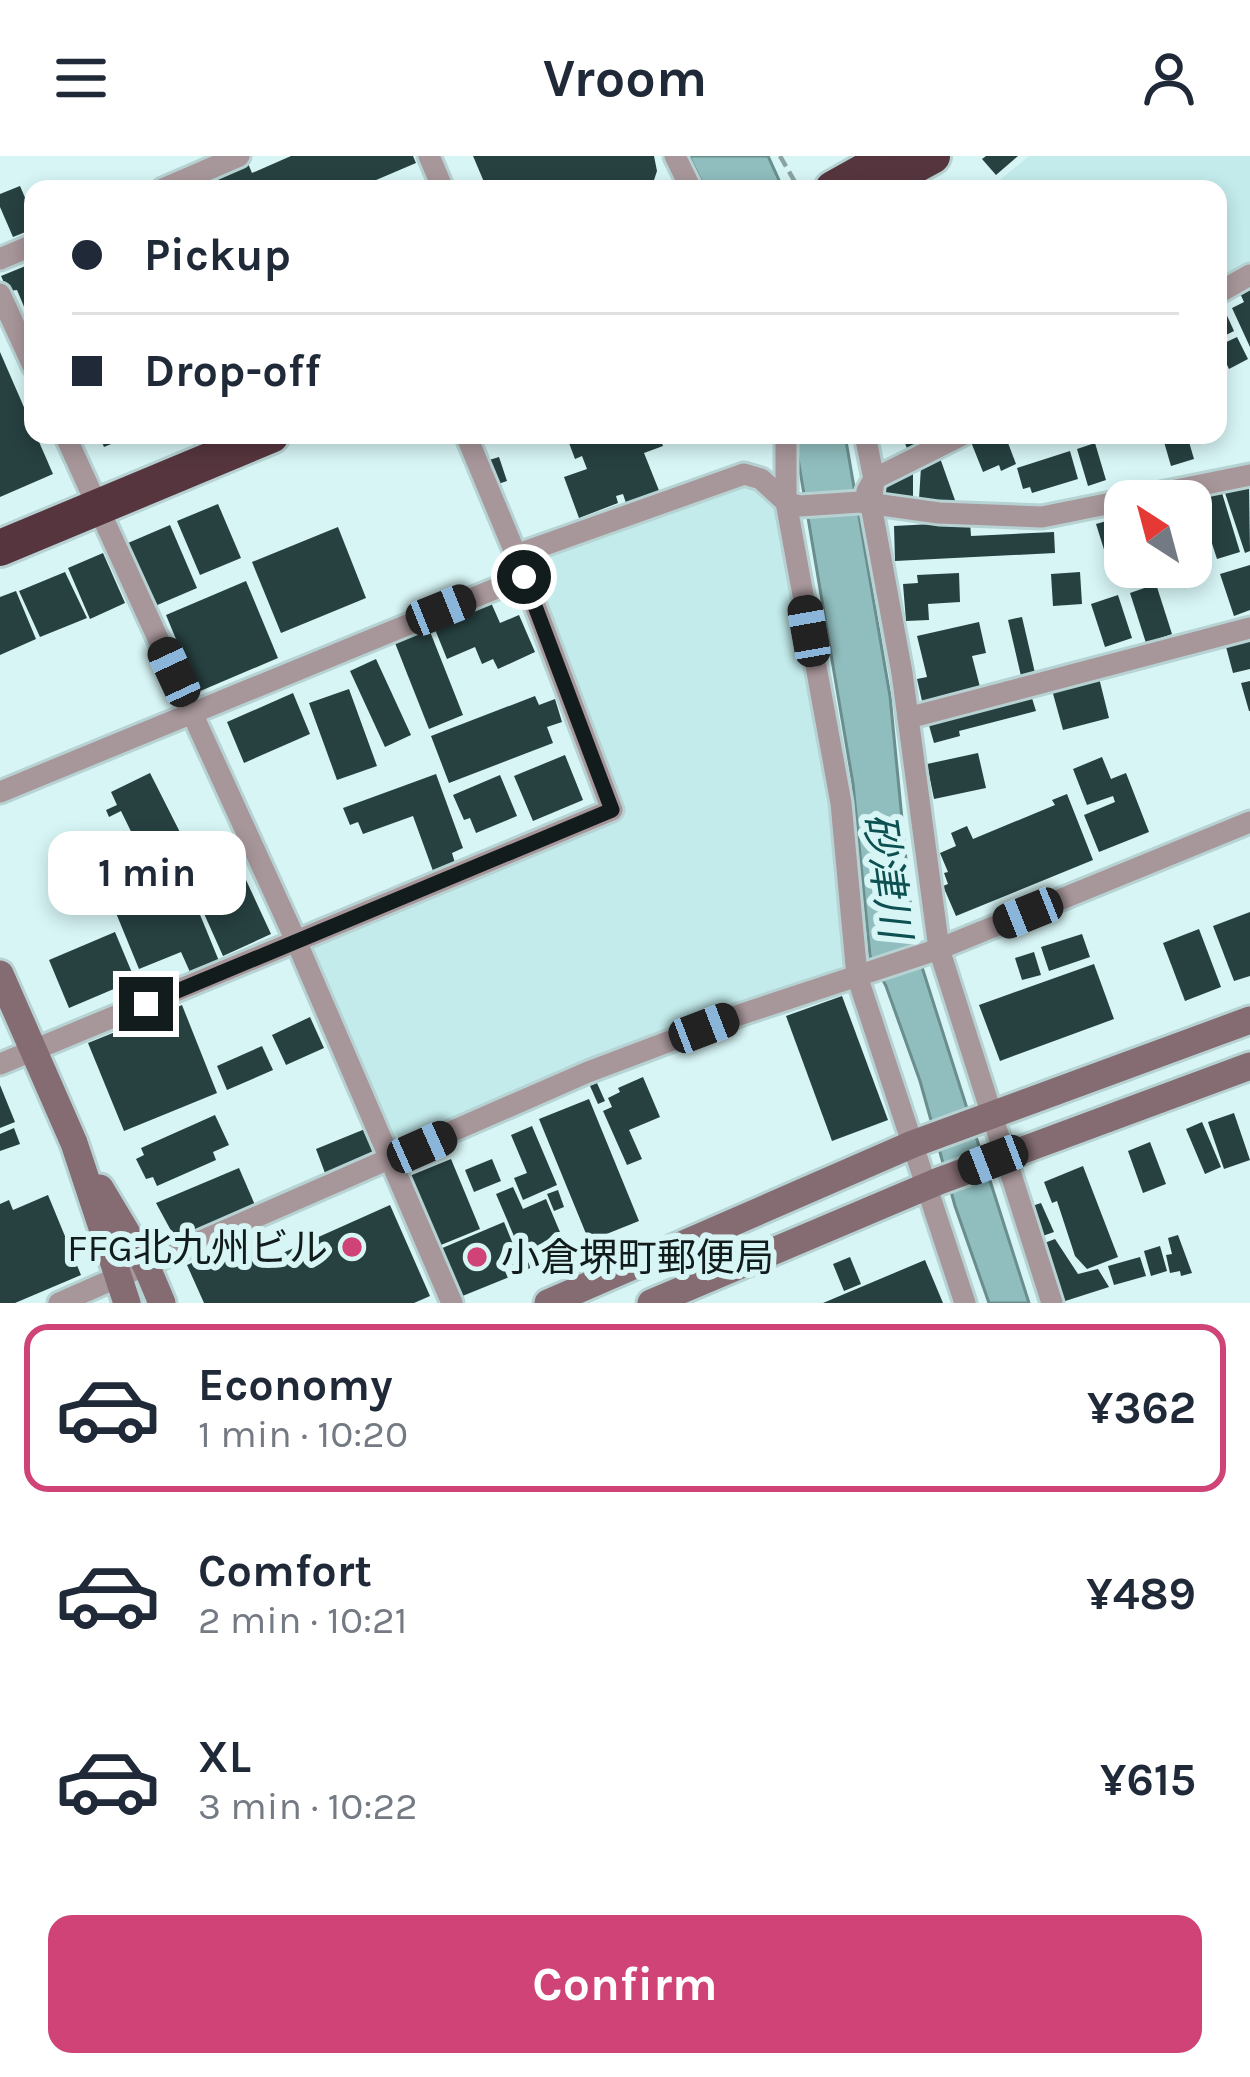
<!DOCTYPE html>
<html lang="en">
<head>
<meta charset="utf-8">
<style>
	:root { --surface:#fff; --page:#f6f6f7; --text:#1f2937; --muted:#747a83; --line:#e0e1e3; --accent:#cf4376 }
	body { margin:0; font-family:Karla,"Noto Sans JP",sans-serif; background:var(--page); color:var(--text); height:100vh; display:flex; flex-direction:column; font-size:45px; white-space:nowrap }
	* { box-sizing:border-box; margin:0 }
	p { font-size:39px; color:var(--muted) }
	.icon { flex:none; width:66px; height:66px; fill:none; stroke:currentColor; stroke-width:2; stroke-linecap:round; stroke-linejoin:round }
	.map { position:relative; height:1147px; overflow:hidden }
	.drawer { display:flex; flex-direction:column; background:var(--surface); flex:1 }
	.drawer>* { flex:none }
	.top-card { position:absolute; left:24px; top:24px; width:1203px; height:264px; border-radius:24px; box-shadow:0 6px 18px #0003; display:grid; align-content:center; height:264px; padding:0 48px; background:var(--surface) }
	.needle { width:78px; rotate:324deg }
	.tools { position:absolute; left:1104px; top:324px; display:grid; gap:24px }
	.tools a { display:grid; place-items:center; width:108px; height:108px; border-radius:24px; background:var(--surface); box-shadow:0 6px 18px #0003; font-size:60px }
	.end { position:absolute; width:54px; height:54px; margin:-27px; border:15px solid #121c1c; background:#fff; box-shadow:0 0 0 6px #fff }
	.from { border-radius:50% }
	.bubble { position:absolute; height:84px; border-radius:24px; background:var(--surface); box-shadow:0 6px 18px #0003; font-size:39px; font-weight:700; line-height:84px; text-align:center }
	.car { position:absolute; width:36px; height:72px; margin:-36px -18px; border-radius:15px; box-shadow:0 0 9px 3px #0007; background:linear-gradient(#222 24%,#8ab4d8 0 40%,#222 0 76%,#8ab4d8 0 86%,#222 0) }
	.top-card b { display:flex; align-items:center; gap:42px; height:114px; font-size:45px }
	.top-card b+b { border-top:3px solid var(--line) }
	.top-card i { width:30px; height:30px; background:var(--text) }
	ul { padding:21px 0 0; list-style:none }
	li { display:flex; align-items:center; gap:36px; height:168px; margin:0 24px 18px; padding:0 24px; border:6px solid transparent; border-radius:24px }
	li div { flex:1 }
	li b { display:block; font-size:45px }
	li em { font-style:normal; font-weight:700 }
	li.active { border-color:var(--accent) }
	li>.icon { width:108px; height:108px; stroke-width:1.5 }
	.button { display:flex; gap:24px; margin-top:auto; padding:24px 48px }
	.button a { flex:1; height:138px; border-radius:24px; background:var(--accent); color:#fff; font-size:48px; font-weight:700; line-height:138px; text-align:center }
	header { display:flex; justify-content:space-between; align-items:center; height:156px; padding:0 48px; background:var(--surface); font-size:54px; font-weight:700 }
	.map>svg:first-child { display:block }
	.built { fill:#c3ebeb }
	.water { fill:#90bdbe; stroke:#6a8d8d; stroke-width:3 }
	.building { fill:#274040 }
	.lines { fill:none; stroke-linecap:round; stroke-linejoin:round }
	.street-casing { stroke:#b7d2d2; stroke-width:27 }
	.secondary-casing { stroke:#b7d2d2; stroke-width:33 }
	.highway-casing { stroke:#b7d2d2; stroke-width:42 }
	.path { stroke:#8ba2a2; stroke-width:4.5; stroke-dasharray:12 6; stroke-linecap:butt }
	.street { stroke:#a7969a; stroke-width:21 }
	.secondary { stroke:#846c72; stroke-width:27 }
	.highway { stroke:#56353e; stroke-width:36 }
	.route { stroke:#121c1c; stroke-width:15 }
	.poi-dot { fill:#cf4376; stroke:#d7f5f5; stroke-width:4.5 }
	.labels { text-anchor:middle; stroke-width:12; stroke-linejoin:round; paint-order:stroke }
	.poi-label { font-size:39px; fill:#121c1c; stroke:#d7f5f5; text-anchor:end }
	.water-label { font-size:42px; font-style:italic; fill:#0c5051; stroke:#d7f5f5 }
</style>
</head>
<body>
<header><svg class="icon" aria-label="menu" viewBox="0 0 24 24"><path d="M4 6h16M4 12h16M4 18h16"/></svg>Vroom<svg class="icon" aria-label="person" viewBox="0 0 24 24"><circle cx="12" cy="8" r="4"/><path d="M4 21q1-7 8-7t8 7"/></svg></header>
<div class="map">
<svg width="1250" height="1147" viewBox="0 0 1250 1147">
	<rect width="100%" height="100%" fill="#d7f5f5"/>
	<g class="built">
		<polygon points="1029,0 1250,0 1250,113 1218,131 1218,33 989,33"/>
		<polygon points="738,326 775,344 829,658 846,803 839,814 690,868 405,982 385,975 309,801 314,787 623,660 525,404"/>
	</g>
	<g class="water">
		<polygon points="689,0 768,0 783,33 705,33"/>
		<polygon points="794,279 845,279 890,540 914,786 1029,1147 989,1147 955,1050 920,925 886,830 870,800 853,628"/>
	</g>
	<g class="building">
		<polygon points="291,0 413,0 416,7 355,33 182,33 247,5 252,17"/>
		<polygon points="473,0 654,0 657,15 651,33 586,33 582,27 569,33 487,33"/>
		<polygon points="986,0 1018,0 996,19 982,3"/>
		<polygon points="20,30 33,60 33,73 13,81 0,51 0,38"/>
		<polygon points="33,107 33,172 17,134 8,135 1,120"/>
		<polygon points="1250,127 1250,191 1232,152 1244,146 1238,133"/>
		<polygon points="1224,153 1234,175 1218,183 1218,156"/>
		<polygon points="1237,181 1248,203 1229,213 1218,190"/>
		<polygon points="0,196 53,318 0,341"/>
		<polygon points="99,279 133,279 104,291"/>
		<polygon points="566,279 659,279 663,290 644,297 660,337 627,350 623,338 616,340 618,347 579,362 564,321 587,313 582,300 575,303"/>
		<polygon points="902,279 947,279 909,298"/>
		<polygon points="989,279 1005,279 1016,308 1001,315 999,309 983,316 971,286"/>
		<polygon points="1162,279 1187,279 1194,303 1171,310"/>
		<polygon points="1095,287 1106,324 1088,330 1077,293"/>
		<polygon points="1070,295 1078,323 1032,337 1030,331 1023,333 1017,312"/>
		<polygon points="499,301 507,325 495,329 486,305"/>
		<polygon points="940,302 956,347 919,343 921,311"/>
		<polygon points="913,313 913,341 884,341 884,328"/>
		<polygon points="1249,329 1250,395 1245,397 1225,337"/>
		<polygon points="1222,337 1240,396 1217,403 1198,344"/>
		<polygon points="218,348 241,402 200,419 177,365"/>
		<polygon points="1117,362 1119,367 1125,365 1125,398 1107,403 1096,368"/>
		<polygon points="970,366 971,380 1054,376 1055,397 895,405 894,370"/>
		<polygon points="170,369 197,432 155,450 128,387"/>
		<polygon points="338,371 366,442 281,477 252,406"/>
		<polygon points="103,397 125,447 90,463 68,412"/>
		<polygon points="1250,409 1250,454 1234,460 1220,418"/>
		<polygon points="65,416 87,462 40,481 19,435"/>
		<polygon points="1080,416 1082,448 1053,450 1051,418"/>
		<polygon points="959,417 960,446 928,448 929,464 906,465 903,428 918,427 917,419"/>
		<polygon points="246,425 278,502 198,536 166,459"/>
		<polygon points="1156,428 1172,478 1146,487 1130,437"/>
		<polygon points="16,435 36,483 0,499 0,441"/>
		<polygon points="1118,439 1132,482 1105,491 1091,448"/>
		<polygon points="489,442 500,467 519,459 535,496 498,513 493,503 482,508 475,491 447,503 432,466"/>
		<polygon points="1022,461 1035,517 1021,520 1008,464"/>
		<polygon points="979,466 986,497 972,500 980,531 922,545 917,523 927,521 917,480"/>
		<polygon points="429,473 463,559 429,573 395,487"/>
		<polygon points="1250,485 1250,513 1233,517 1226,491"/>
		<polygon points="376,503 411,579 385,591 350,515"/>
		<polygon points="1099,522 1109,562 1063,574 1052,534"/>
		<polygon points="1250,525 1250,555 1249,555 1241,527"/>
		<polygon points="349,533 377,610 337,624 309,547"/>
		<polygon points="293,537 310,578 244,607 227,566"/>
		<polygon points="1031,539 1036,555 959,575 960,580 934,587 928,566"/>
		<polygon points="535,540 539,549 555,543 562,566 547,571 553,587 449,627 431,580"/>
		<polygon points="978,597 986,632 934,643 927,608"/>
		<polygon points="565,599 583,644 533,665 514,620"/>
		<polygon points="1102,601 1111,623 1126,617 1149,676 1099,696 1084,659 1115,646 1113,640 1087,649 1073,613"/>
		<polygon points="150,617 190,696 152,715 149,711 136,718 130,706 143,700 121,655 109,661 106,654 117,649 111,636"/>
		<polygon points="436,618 463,692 452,697 455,707 433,715 413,660 363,678 358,666 350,669 343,652"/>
		<polygon points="500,619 517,660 476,677 470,662 464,664 453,639"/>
		<polygon points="1067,638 1093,704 956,760 943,730 948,728 944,717 948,716 940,697 956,690 951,677 967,670 973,683 1055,649 1052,644"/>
		<polygon points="228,685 271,778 223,800 193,733 188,735 176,709"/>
		<polygon points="174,713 188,746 194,744 219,805 190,816 181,796 139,813 109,740"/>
		<polygon points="1250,756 1250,820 1234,825 1213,770"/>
		<polygon points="1199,773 1221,831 1185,845 1163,787"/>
		<polygon points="115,776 135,824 69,852 49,804"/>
		<polygon points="1082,778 1090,801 1049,815 1041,791"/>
		<polygon points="1034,796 1041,819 1022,824 1015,802"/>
		<polygon points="1094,808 1114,863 1000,905 979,849"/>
		<polygon points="842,840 888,964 832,985 786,860"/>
		<polygon points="182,849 217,937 124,975 88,887"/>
		<polygon points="310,861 324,892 286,909 272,879"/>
		<polygon points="262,890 273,914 227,934 217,910"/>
		<polygon points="643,921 660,961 629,974 642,1003 627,1009 603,955 612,951 608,942 620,936 618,932"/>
		<polygon points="597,927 605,945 598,948 590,930"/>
		<polygon points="0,929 15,966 0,972"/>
		<polygon points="589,943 639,1065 589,1085 539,963"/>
		<polygon points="1234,957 1250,1004 1224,1013 1208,966"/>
		<polygon points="215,959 229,989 213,996 216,1004 157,1030 153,1021 146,1023 136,1003 144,999 141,992"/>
		<polygon points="1202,966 1221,1011 1205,1018 1186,973"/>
		<polygon points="532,970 557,1029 523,1044 514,1022 527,1017 511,979"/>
		<polygon points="14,972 20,988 0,995 0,978"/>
		<polygon points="365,973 375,996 325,1017 316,993"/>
		<polygon points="1150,986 1166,1028 1143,1037 1128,995"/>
		<polygon points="451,1003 480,1073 436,1091 407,1021"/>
		<polygon points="492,1003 501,1025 474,1036 465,1014"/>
		<polygon points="1083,1010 1118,1101 1087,1113 1075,1100 1057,1045 1052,1047 1044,1026"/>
		<polygon points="239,1012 255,1049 175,1082 156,1047"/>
		<polygon points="513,1031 523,1053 546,1043 568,1095 528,1113 496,1038"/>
		<polygon points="558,1034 564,1051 554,1055 547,1038"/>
		<polygon points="48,1039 81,1119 15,1147 0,1147 0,1048 9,1044 13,1054"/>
		<polygon points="1041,1047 1054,1076 1037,1082 1026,1052"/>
		<polygon points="390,1049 430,1140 414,1147 204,1147 187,1109 255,1079 267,1104"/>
		<polygon points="504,1066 524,1115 460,1141 440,1093"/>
		<polygon points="1178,1079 1192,1117 1181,1120 1180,1115 1170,1117 1166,1099 1172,1098 1168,1082"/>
		<polygon points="1055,1083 1078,1118 1098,1113 1109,1131 1059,1147 1039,1089"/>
		<polygon points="1160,1090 1167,1115 1151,1120 1144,1095"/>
		<polygon points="850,1101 861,1128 844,1135 833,1108"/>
		<polygon points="1140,1101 1146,1120 1114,1129 1108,1110"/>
		<polygon points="925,1104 943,1147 823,1147"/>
	</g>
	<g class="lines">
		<defs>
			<g id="street">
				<polyline points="429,0 443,33"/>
				<polyline points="675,0 691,33"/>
				<polyline points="163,33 239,0"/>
				<polyline points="0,103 33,89"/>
				<polyline points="1218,137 1250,119"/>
				<polyline points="0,138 33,210"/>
				<polyline points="65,279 297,787 452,1147"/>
				<polyline points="786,279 786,346 841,647 857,820 965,1147"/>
				<polyline points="865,279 874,323 871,349 902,517 939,793 1052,1147"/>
				<polyline points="867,335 874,323 962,279"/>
				<polyline points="516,399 744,318 761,323 786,346 800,350 860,346 939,357 1042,361 1250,319"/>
				<polyline points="908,562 1250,472"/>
				<polyline points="0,636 524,421"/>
				<polyline points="0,908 612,654 516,399 466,279"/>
				<polyline points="59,1147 588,916 742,858 939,793 1250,666"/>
			</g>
			<g id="secondary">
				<polyline points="0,818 74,987 127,1147"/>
				<polyline points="100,1032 146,1109 162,1147"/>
				<polyline points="548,1147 913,988 1250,864"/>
				<polyline points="651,1147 939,1025 1250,910"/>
			</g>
			<g id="highway">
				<polyline points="833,33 892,0"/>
				<polyline points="871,33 932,0"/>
				<polyline points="0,392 271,279"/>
			</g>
		</defs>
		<use href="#street" class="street-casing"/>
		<use href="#secondary" class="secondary-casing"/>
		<use href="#highway" class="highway-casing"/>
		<polyline class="path" points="780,0 795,26"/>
		<use href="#street" class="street"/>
		<use href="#secondary" class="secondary"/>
		<use href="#highway" class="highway"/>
	</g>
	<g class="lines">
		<polyline class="route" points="146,848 612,654 524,421"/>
	</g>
	<g class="poi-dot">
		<circle cx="352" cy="1091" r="12"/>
		<circle cx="477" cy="1101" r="12"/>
	</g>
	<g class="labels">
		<g class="poi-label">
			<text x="328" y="1105">FFG北九州ビル</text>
			<text x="501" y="1115" text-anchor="start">小倉堺町郵便局</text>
		</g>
		<g class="water-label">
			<text transform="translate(888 719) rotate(82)" y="15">砂津川</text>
		</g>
	</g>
</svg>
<div class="tools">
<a><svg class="needle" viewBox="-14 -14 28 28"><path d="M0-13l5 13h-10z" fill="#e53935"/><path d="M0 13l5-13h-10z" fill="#747a83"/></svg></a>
</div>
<i class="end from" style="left:524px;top:421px"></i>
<i class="end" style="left:146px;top:848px"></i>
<div class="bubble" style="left:48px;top:675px;width:198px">1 min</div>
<i class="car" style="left:441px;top:454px;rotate:68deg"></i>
<i class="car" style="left:809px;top:475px;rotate:350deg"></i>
<i class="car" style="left:174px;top:516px;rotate:335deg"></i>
<i class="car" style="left:1028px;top:757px;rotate:248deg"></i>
<i class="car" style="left:704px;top:872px;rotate:69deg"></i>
<i class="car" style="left:422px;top:991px;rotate:66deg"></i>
<i class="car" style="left:993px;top:1004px;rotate:249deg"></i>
<div class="top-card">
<b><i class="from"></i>Pickup</b>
<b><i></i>Drop-off</b>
</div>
</div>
<section class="drawer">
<ul>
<li class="active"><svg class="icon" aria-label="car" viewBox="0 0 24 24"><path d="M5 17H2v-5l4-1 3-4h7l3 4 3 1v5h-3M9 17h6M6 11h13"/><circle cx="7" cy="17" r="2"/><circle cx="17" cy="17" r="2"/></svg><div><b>Economy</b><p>1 min · 10:20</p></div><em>¥362</em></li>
<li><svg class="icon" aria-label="car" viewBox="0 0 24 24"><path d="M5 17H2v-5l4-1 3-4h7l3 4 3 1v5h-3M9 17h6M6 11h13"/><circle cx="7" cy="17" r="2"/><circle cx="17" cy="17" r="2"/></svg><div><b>Comfort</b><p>2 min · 10:21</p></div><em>¥489</em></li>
<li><svg class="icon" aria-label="car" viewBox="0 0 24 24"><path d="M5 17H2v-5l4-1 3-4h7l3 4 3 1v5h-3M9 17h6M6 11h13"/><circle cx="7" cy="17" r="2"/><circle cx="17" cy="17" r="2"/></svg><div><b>XL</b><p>3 min · 10:22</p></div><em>¥615</em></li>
</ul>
<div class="button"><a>Confirm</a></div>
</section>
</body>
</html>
